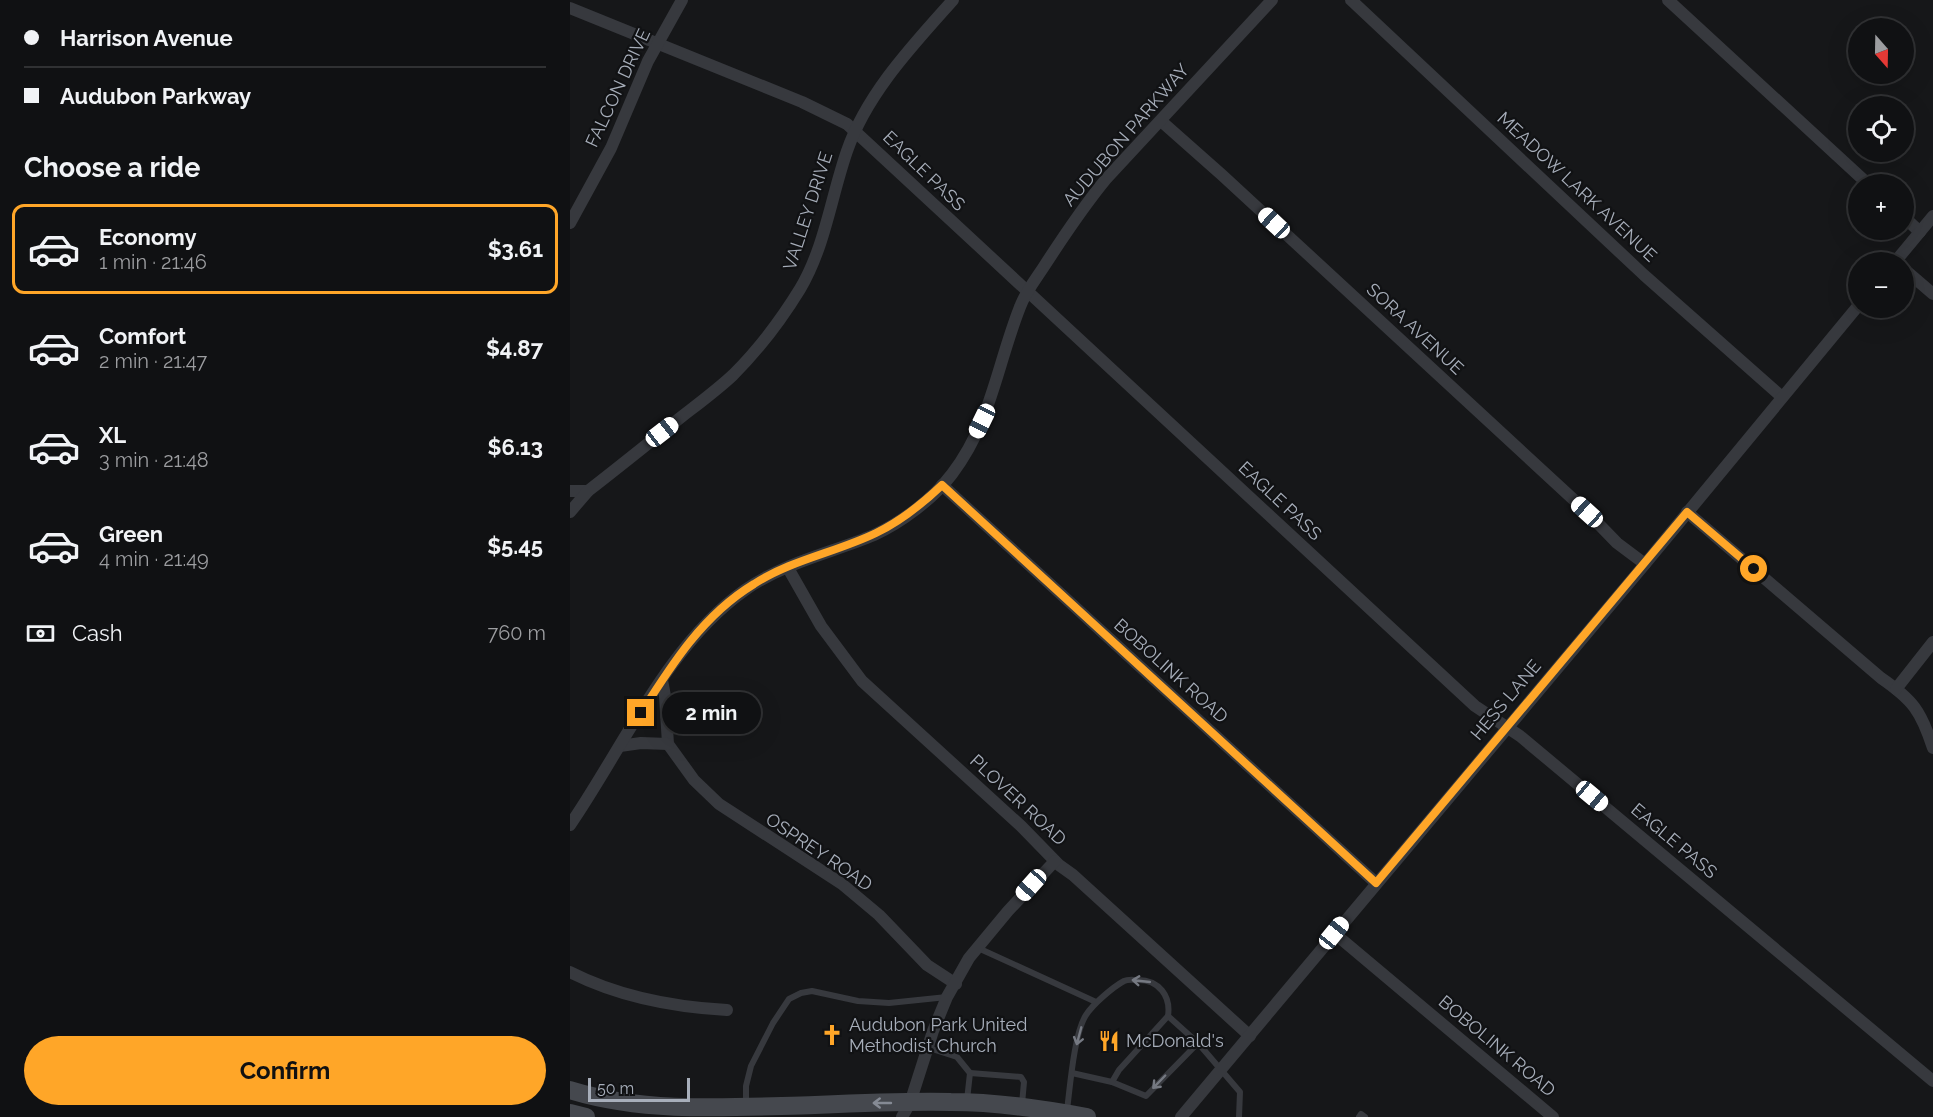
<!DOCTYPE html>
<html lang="en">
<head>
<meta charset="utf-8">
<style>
	:root { --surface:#101113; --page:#191a1c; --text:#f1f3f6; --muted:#9c9da0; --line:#303133; --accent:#ffa628 }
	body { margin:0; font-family:Raleway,sans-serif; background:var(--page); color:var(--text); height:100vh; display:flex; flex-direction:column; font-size:22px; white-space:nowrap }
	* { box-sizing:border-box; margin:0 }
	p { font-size:20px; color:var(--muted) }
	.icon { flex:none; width:33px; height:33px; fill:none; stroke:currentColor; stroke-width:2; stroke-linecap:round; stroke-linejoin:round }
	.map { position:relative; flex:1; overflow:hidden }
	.drawer { display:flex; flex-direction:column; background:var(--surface); width:570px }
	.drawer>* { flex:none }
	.guide { display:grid; align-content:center; height:132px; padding:0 24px; background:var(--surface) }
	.needle { width:39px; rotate:160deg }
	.buttons { position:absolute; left:1278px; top:18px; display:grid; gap:12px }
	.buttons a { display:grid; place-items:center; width:66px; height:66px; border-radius:50%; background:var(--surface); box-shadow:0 6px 24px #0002,0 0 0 2px var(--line); font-size:30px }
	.scale { position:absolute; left:18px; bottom:15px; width:102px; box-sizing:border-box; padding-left:6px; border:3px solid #a7aeba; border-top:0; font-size:16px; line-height:21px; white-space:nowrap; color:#a7aeba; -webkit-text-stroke:4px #111214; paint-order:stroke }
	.end { position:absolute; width:27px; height:27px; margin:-14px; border:8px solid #ffa628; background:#111; box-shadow:0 0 0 3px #111 }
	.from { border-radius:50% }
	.bubble { position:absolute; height:42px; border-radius:21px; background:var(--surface); box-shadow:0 6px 24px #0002,0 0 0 2px var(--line); font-size:20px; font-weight:700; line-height:42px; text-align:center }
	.car { position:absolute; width:18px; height:36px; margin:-18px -9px; border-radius:8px; box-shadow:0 0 4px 2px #0007; background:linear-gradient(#fff 24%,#345 0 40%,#fff 0 76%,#345 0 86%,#fff 0) }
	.guide b { display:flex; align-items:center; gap:21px; height:57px; font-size:22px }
	.guide b+b { border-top:2px solid var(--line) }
	.guide i { width:15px; height:15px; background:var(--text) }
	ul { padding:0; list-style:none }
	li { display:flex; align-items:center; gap:18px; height:90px; margin:0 12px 9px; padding:0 12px; border:3px solid transparent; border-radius:12px }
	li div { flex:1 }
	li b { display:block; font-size:22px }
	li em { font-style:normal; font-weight:700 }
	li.active { border-color:var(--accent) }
	li>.icon { width:54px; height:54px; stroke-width:1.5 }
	h2 { padding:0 24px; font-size:27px; line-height:72px }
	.pay { display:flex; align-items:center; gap:15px; height:66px; padding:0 24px; font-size:22px }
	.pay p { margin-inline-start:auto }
	.primary-button { display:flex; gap:12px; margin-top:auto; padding:12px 24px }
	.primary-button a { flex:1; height:69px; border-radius:36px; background:var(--accent); color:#111; font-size:24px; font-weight:700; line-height:69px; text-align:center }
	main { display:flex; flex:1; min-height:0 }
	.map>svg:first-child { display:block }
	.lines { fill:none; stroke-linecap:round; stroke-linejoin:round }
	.lane { stroke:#37393e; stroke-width:6 }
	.street { stroke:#37393e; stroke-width:12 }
	.secondary { stroke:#45484e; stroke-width:18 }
	.oneway { stroke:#757982 }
	.oneway2 { stroke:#858a94 }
	.route { stroke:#ffa628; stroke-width:8 }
	.labels { text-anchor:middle; stroke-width:4.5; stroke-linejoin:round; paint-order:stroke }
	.street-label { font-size:18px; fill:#a7aeba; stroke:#111214 }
	.poi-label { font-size:18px; fill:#a7aeba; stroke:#111214; text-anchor:start }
</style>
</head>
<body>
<main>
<section class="drawer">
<div class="guide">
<b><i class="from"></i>Harrison Avenue</b>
<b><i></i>Audubon Parkway</b>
</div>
<h2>Choose a ride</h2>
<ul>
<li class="active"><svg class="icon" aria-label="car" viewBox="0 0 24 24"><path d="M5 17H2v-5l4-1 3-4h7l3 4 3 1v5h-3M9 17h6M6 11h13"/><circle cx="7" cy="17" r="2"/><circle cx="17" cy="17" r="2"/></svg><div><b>Economy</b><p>1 min · 21:46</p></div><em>$3.61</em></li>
<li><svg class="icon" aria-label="car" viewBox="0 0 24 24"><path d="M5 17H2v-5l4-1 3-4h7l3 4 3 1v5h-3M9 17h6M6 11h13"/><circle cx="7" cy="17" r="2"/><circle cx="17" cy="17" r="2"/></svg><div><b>Comfort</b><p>2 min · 21:47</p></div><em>$4.87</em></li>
<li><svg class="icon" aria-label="car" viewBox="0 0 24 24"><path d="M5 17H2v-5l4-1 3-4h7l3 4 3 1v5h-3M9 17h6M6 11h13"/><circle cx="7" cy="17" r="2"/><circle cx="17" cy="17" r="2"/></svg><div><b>XL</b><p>3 min · 21:48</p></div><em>$6.13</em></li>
<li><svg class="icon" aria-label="car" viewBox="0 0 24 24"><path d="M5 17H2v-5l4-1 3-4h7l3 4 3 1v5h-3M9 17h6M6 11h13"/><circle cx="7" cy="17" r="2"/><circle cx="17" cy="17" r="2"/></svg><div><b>Green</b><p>4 min · 21:49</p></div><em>$5.45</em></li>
</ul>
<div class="pay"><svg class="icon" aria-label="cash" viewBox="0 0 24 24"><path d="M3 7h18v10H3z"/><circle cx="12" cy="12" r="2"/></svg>Cash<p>760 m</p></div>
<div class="primary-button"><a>Confirm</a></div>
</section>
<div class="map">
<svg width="1363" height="1117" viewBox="0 0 1363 1117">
	<rect width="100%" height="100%" fill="#161719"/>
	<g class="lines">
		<g class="lane">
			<polyline points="408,948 526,1002"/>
			<polyline points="598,1016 628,1043 670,1092 669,1117"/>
			<polyline points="359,1048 387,1057 400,1073"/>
			<polyline points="502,1073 542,1082 576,1096 628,1043"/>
			<polyline points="397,1100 400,1073 451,1077 454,1082 452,1104"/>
			<polyline points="176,1105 176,1086 181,1066 203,1023 219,999 231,993 242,991 288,1001 319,1003 377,997"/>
			<path d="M497 1110C500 1088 504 1033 516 1015 523 1004 543 987 554 981 558 979 563 980 568 980 589 980 601 996 598 1016L549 1070 542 1082"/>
			<polyline points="789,1117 791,1114 795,1117"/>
		</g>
		<g class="street">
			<polyline points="781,0 1074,275 1212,397"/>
			<polyline points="1098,0 1298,184"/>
			<polyline points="0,8 232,102 277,124 905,706 950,736 1363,1081"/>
			<polyline points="591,121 652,175 1017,512 1047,543 1075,564"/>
			<polyline points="1334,217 1350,232"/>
			<polyline points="0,223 41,148 78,61 112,0"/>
			<polyline points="1325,262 1363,216"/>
			<polyline points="1334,269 1363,294"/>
			<polyline points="372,485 806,883"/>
			<polyline points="0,491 18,491"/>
			<path d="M0 512 18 491C49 467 80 442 110 418 128 404 147 390 163 375 189 349 211 320 230 289 255 247 261 197 277 151 297 93 343 45 383 0"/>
			<path d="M1117 512 1311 678C1343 700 1351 711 1363 748"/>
			<polyline points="218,568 251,626 292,681 451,826 489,865 503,875 680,1036"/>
			<polyline points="92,680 95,696 98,744 124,780 149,804 272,884 309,915 357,965 386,984"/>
			<polyline points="1326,689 1363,642"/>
			<polyline points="50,746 71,743 98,744"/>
			<path d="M0 825C53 748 97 645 175 590 213 563 261 553 304 535 332 522 363 499 382 474 421 423 427 365 450 307 455 293 465 280 473 268 493 237 513 207 536 179L702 0"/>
			<polyline points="764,933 983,1117"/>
			<path d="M0 972C47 996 104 1007 157 1010"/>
			<polyline points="332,1117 340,1103 363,1031 377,997 399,958 438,911 485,861"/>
			<polyline points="611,1117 1075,564 1288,306"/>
		</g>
		<g class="secondary">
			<path d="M0 1090C78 1114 164 1107 245 1105 290 1103 336 1101 381 1102 427 1102 472 1109 517 1117"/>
			<polyline points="0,1113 16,1117"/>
		</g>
	</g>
	<defs><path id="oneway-shaft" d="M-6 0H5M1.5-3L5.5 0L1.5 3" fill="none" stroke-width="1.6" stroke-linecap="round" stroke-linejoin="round" transform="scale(1.5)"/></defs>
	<g class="oneway">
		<use href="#oneway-shaft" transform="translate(571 981) rotate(-174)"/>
		<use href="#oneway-shaft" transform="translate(509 1036) rotate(105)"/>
		<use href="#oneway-shaft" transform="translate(589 1082) rotate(134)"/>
	</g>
	<use class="oneway2" href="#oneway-shaft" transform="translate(312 1103) rotate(180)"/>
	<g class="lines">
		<path class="route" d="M71 713C102 664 133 615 184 584 221 560 267 552 306 533 331 521 352 504 372 485L806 883 1117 512 1184 569"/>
	</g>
	<defs>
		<symbol id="church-bare" viewBox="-9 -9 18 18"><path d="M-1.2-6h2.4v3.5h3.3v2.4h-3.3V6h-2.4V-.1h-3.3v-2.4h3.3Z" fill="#ffa628" stroke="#111214" stroke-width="2.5" paint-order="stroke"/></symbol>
		<symbol id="restaurant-bare" viewBox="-9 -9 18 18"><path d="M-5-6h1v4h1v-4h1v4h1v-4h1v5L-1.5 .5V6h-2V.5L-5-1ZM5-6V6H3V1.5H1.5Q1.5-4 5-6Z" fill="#ffa628" stroke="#111214" stroke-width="2.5" paint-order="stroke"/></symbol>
	</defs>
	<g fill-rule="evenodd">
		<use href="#church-bare" x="247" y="1020" width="30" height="30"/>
		<use href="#restaurant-bare" x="524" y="1026" width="30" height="30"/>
	</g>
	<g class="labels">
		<g class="street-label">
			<text transform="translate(48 88) rotate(-65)" y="6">FALCON DRIVE</text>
			<text transform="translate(556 135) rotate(-49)" y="6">AUDUBON PARKWAY</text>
			<text transform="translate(354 171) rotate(44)" y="6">EAGLE PASS</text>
			<text transform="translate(1007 187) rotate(43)" y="6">MEADOW LARK AVENUE</text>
			<text transform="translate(238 211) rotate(-72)" y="6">VALLEY DRIVE</text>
			<text transform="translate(845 329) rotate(43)" y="6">SORA AVENUE</text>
			<text transform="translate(710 501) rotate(43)" y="6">EAGLE PASS</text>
			<text transform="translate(601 671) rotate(42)" y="6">BOBOLINK ROAD</text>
			<text transform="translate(936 700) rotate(-50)" y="6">HESS LANE</text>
			<text transform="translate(448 800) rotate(43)" y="6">PLOVER ROAD</text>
			<text transform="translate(1104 841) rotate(40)" y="6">EAGLE PASS</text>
			<text transform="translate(249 852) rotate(34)" y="6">OSPREY ROAD</text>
			<text transform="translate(927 1046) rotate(40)" y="6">BOBOLINK ROAD</text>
		</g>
		<g class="poi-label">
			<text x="279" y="1031">Audubon Park United<tspan x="279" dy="21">Methodist Church</tspan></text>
			<text x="556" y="1047">McDonald's</text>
		</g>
	</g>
</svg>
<div class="buttons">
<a><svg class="needle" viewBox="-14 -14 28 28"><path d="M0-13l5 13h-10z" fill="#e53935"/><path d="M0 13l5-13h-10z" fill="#9c9da0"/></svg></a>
<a><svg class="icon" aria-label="locate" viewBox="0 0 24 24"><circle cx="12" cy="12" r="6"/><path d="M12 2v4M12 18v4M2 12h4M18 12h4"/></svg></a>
<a>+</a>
<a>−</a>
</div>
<div class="scale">50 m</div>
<i class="end from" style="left:1184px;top:569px"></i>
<i class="end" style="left:71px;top:713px"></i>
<div class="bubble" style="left:92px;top:692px;width:99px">2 min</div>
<i class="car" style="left:704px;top:223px;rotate:313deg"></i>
<i class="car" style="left:412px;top:421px;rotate:206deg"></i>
<i class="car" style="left:92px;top:432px;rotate:52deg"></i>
<i class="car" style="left:1017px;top:512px;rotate:312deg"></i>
<i class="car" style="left:1022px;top:796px;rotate:130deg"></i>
<i class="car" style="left:461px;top:885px;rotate:222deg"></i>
<i class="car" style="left:764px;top:933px;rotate:39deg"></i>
</div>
</main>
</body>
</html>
